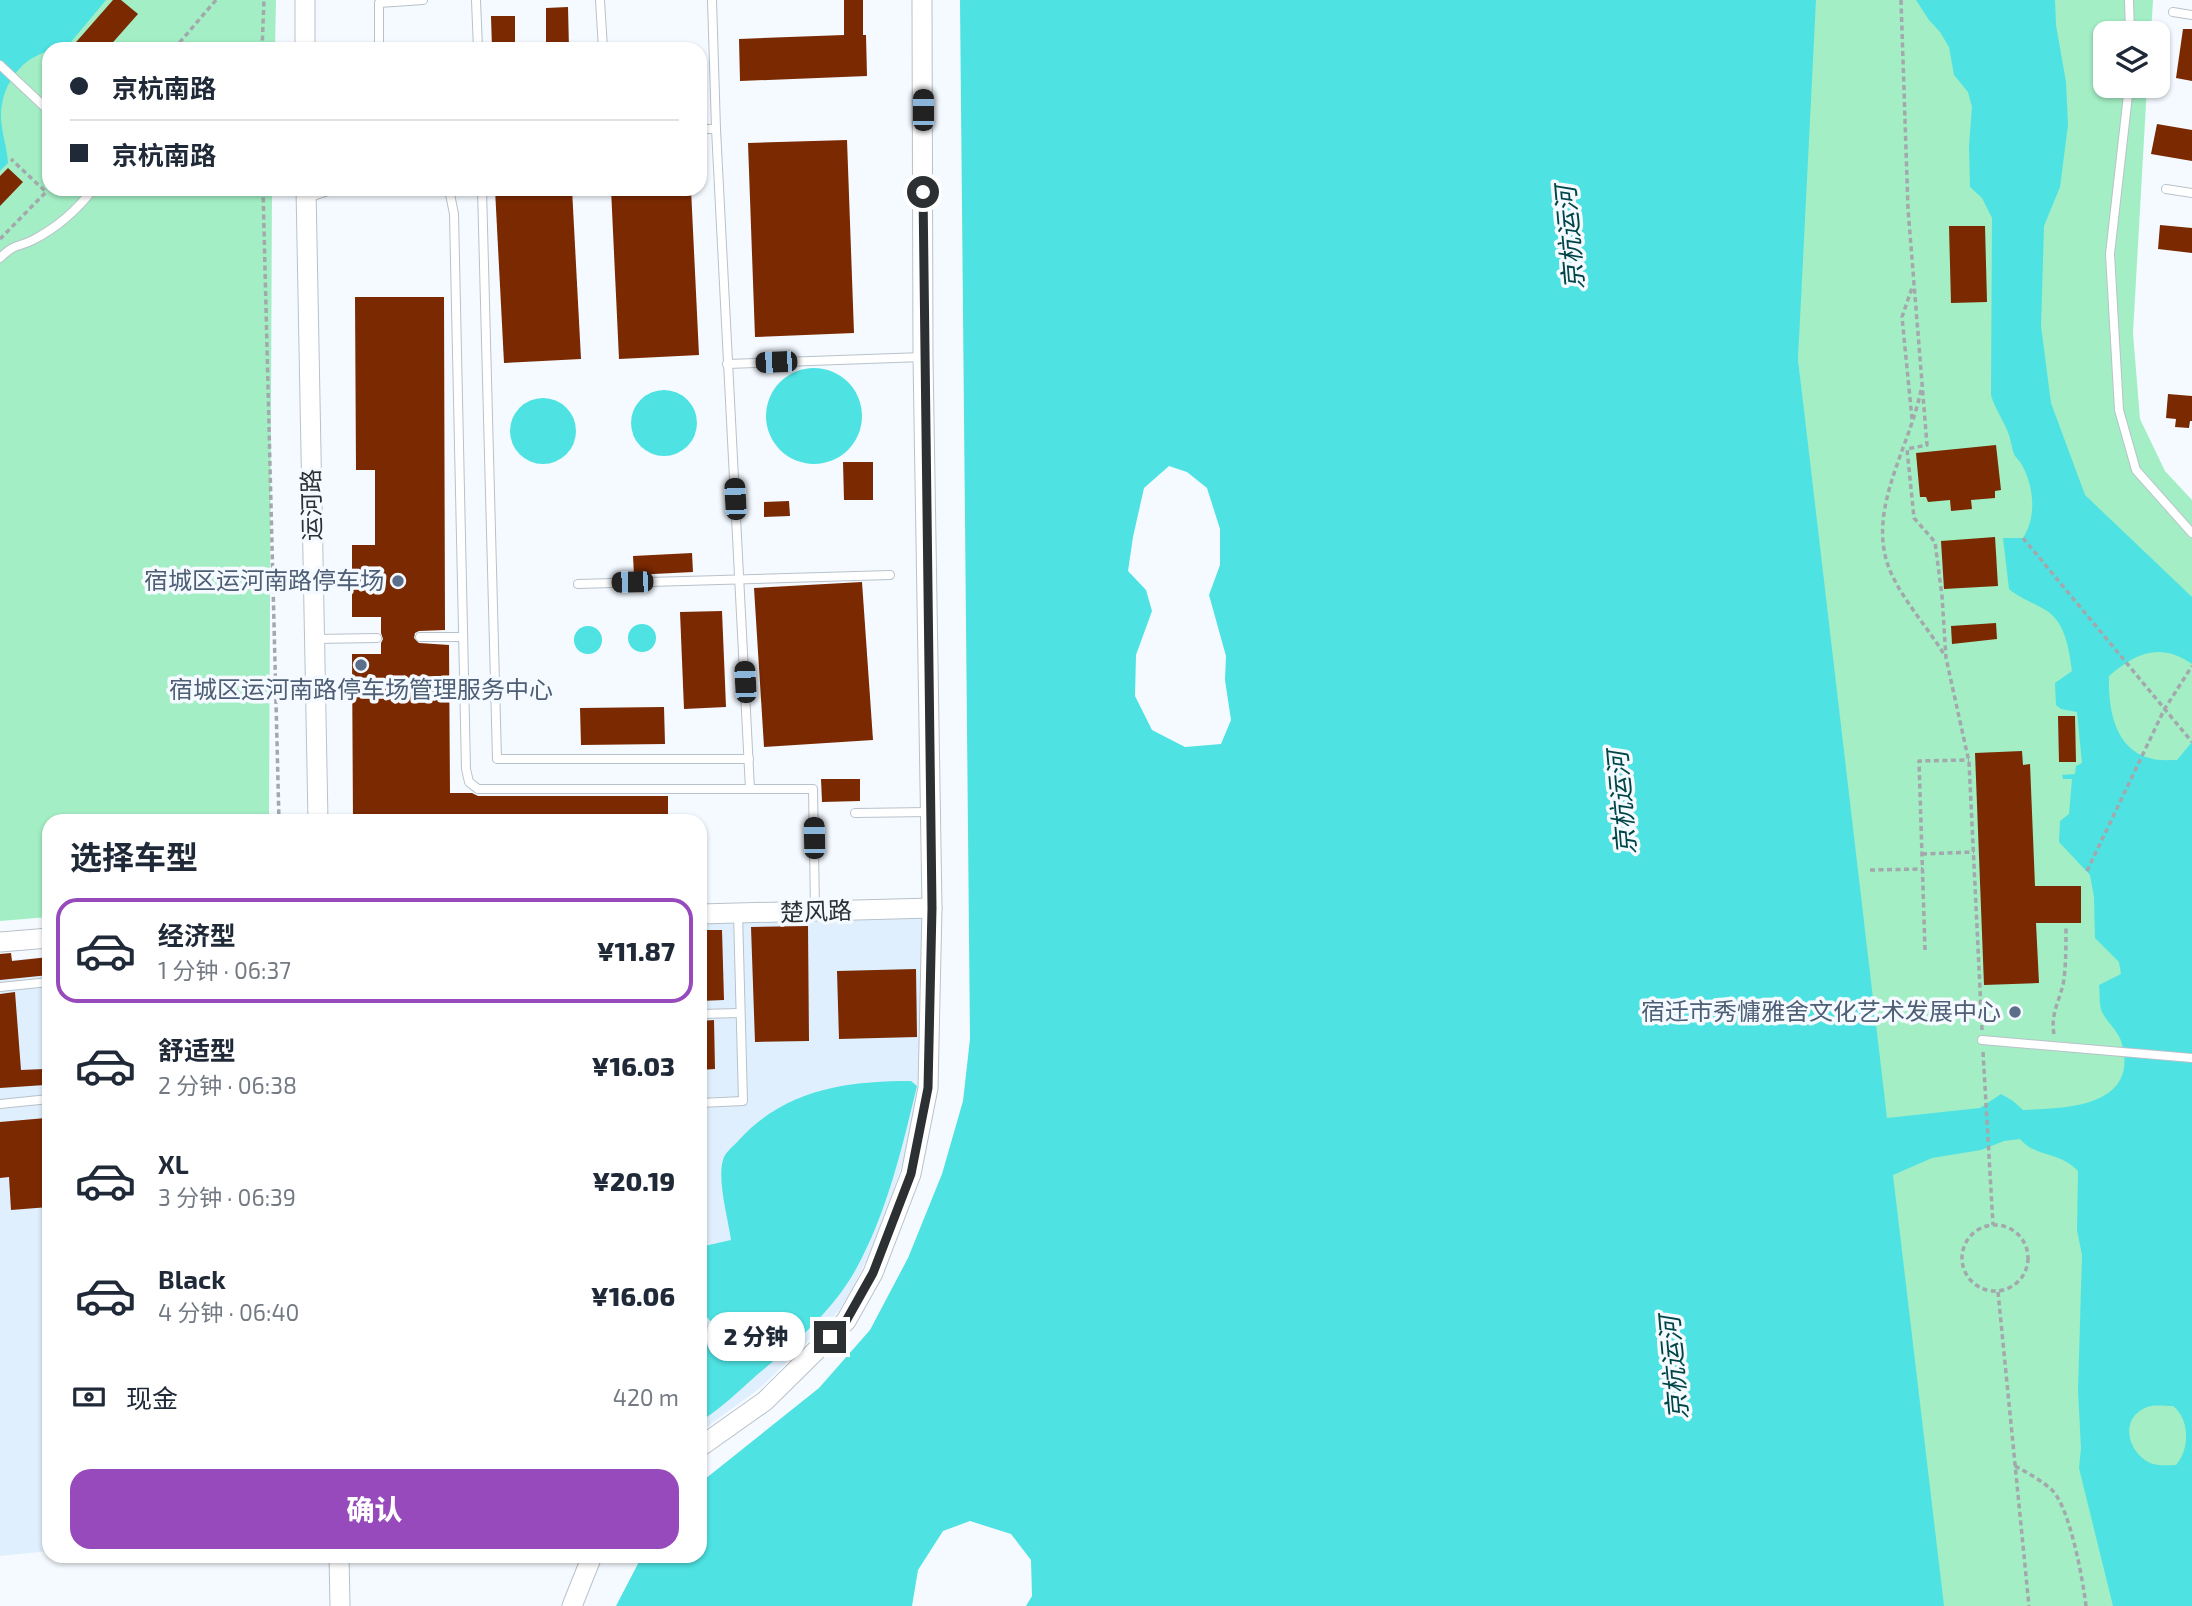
<!DOCTYPE html>
<html lang="zh">
<head>
<meta charset="utf-8">
<style>
	:root { --surface:#fff; --page:#f2f2f3; --text:#1f2937; --muted:#747a83; --line:#e0e1e3; --accent:#964abb }
	body { margin:0; font-family:"Exo 2","Noto Sans SC",sans-serif; background:var(--page); color:var(--text); height:100vh; display:flex; flex-direction:column; font-size:26px; white-space:nowrap }
	* { box-sizing:border-box; margin:0 }
	p { font-size:23px; color:var(--muted) }
	.icon { flex:none; width:38px; height:38px; fill:none; stroke:currentColor; stroke-width:2; stroke-linecap:round; stroke-linejoin:round }
	.map { position:relative; flex:1; overflow:hidden }
	.side { position:absolute; left:42px; top:814px; width:665px; height:749px; display:flex; flex-direction:column; background:var(--surface); border-radius:21px; box-shadow:0 2px 5px #0004 }
	.side>* { flex:none }
	.guide { position:absolute; left:42px; top:42px; width:665px; height:154px; border-radius:21px; box-shadow:0 2px 5px #0004; display:grid; align-content:center; height:154px; padding:0 28px; background:var(--surface) }
	.controls { position:absolute; left:2093px; top:21px; display:grid; gap:14px }
	.controls a { display:grid; place-items:center; width:77px; height:77px; border-radius:14px; background:var(--surface); box-shadow:0 2px 5px #0004; font-size:35px }
	.end { position:absolute; width:32px; height:32px; margin:-16px; border:9px solid #2c3033; background:#fff; box-shadow:0 0 0 4px #fff }
	.from { border-radius:50% }
	.bubble { position:absolute; height:49px; border-radius:21px; background:var(--surface); box-shadow:0 2px 5px #0004; font-size:23px; font-weight:800; line-height:49px; text-align:center }
	.car { position:absolute; width:21px; height:42px; margin:-21px -10px; border-radius:9px; box-shadow:0 0 5px 2px #0007; background:linear-gradient(#222 24%,#8ab4d8 0 40%,#222 0 76%,#8ab4d8 0 86%,#222 0) }
	.guide b { display:flex; align-items:center; gap:24px; height:66px; font-size:26px }
	.guide b+b { border-top:2px solid var(--line) }
	.guide i { width:18px; height:18px; background:var(--text) }
	ul { padding:0; list-style:none }
	li { display:flex; align-items:center; gap:21px; height:105px; margin:0 14px 10px; padding:0 14px; border:4px solid transparent; border-radius:21px }
	li div { flex:1 }
	li b { display:block; font-size:26px }
	li em { font-style:normal; font-weight:800 }
	li.current { border-color:var(--accent) }
	li>.icon { width:63px; height:63px; stroke-width:1.5 }
	h2 { padding:0 28px; font-size:32px; line-height:84px }
	.pay { display:flex; align-items:center; gap:18px; height:77px; padding:0 28px; font-size:26px }
	.pay p { margin-inline-start:auto }
	.cta { display:flex; gap:14px; margin-top:auto; padding:14px 28px }
	.cta a { flex:1; height:80px; border-radius:21px; background:var(--accent); color:#fff; font-size:28px; font-weight:800; line-height:80px; text-align:center }
	.map>svg:first-child { display:block }
	.built { fill:#dfeffd }
	.green { fill:#a3eec4 }
	.water { fill:#4ee2e2; fill-rule:evenodd }
	.building { fill:#7b2900 }
	.lines { fill:none; stroke-linecap:round; stroke-linejoin:round }
	.service-casing { stroke:#b8c2ca; stroke-width:10 }
	.tertiary-casing { stroke:#b8c2ca; stroke-width:21 }
	.path { stroke:#a3a8ac; stroke-width:3.5; stroke-dasharray:5 3.5; stroke-linecap:butt }
	.service { stroke:#fff; stroke-width:8 }
	.tertiary { stroke:#fff; stroke-width:19 }
	.route { stroke:#2c3033; stroke-width:9 }
	.service-dot { fill:#5c6f8a; stroke:#f4faff; stroke-width:2.5 }
	.labels { text-anchor:middle; stroke-width:7; stroke-linejoin:round; paint-order:stroke }
	.street-label { font-size:24px; fill:#2c3033; stroke:#f4faff }
	.service-label { font-size:24px; fill:#4e5e75; stroke:#f4faff; text-anchor:end }
	.water-label { font-size:26px; font-style:italic; fill:#004546; stroke:#f4faff }
</style>
</head>
<body>
<div class="map">
<svg width="2192" height="1606" viewBox="0 0 2192 1606">
	<rect width="100%" height="100%" fill="#f4faff"/>
	<g class="built">
		<polygon points="925,918 923,1054 913,1130 880,1233 851,1291 838,1312 760,1388 700,1432 700,923"/>
		<polygon points="49,957 49,1551 0,1556 0,961"/>
	</g>
	<g class="green">
		<polygon points="0,0 276,0 275,49 49,49 49,189 272,189 269,821 49,821 49,917 0,921"/>
		<polygon points="1809,0 2153,0 2151,33 2105,33 2105,86 2147,86 2133,333 2140,419 2165,471 2192,500 2192,1606 1931,1606 1798,359"/>
	</g>
	<g class="water">
		<path d="M0 0H106L65 49C28 49 0 80 1 119 2 134 7 148 8 163L0 171Z"/>
		<path d="M960 0H1816L1798 359 1887 1118 1980 1108 2001 1094 2013 1101 2023 1110C2064 1108 2139 1108 2122 1044 2119 1031 2108 1024 2102 1012 2099 1005 2100 993 2099 985L2121 974 2119 962 2095 938 2094 897 2090 875 2059 842 2060 821 2069 814 2072 779H2063L2062 775 2075 774 2076 766 2082 763 2077 712 2061 709 2056 705 2055 683 2072 671C2069 648 2065 619 2042 608 2030 601 2019 598 2009 589L2003 538H2023C2037 516 2034 487 2022 465 2020 461 2017 459 2015 456 2012 450 2011 441 2009 435 2004 421 1995 409 1991 395L1992 218 1982 198 1970 187 1969 146 1972 107 1968 92 1954 75 1949 47 1940 32 1929 20 1916 0H2055L2056 25 2066 82 2068 125 2060 187 2044 226 2041 326 2051 403 2085 495 2192 597V664C2160 642 2136 653 2109 676 2108 707 2114 748 2149 758 2157 761 2168 760 2177 760L2192 742V1606H2113L2079 1468 2081 1448 2078 1391 2082 1255 2077 1230 2078 1171C2059 1151 2036 1158 2020 1139L2004 1141 1981 1150 1932 1158 1893 1175 1944 1606H1026L1032 1596 1031 1560 1011 1534 970 1521 943 1531 918 1570 912 1606H616L642 1556H700V1483L819 1388 870 1330 908 1258 942 1174 963 1101 970 1039ZM1169 466 1187 472 1207 488 1220 529V565L1209 595 1226 656 1225 680 1231 720 1221 744 1185 747 1152 730 1135 696 1136 655 1152 611 1146 590 1128 571 1133 537 1144 488ZM2173 1406C2190 1419 2190 1449 2176 1465 2169 1465 2160 1466 2153 1464 2129 1456 2118 1420 2145 1408 2152 1404 2165 1406 2173 1406Z"/>
		<circle cx="814" cy="416" r="48"/>
		<circle cx="664" cy="423" r="33"/>
		<circle cx="543" cy="431" r="33"/>
		<circle cx="642" cy="638" r="14"/>
		<circle cx="588" cy="640" r="14"/>
		<path d="M911 1081 917 1086C902 1148 887 1213 856 1269 833 1311 794 1344 758 1374 739 1391 721 1408 700 1422V1359L705 1357 712 1323 706 1316 700 1317V1247L731 1240C728 1218 717 1180 723 1160 725 1152 734 1146 739 1140 786 1089 846 1081 911 1081Z"/>
	</g>
	<g class="building">
		<polygon points="113,0 121,0 138,14 107,49 70,49"/>
		<polygon points="844,0 863,0 863,35 866,35 867,76 740,81 739,39 844,35"/>
		<polygon points="568,7 569,49 546,49 546,8"/>
		<polygon points="491,16 515,16 515,49 492,49"/>
		<polygon points="2183,29 2192,29 2192,81 2176,78"/>
		<polygon points="2157,124 2192,130 2192,161 2151,154"/>
		<polygon points="847,140 854,333 755,337 748,143"/>
		<polygon points="8,168 23,182 0,206 0,176"/>
		<polygon points="495,189 572,189 581,359 504,363"/>
		<polygon points="611,189 691,189 699,355 619,359"/>
		<polygon points="2160,225 2192,228 2192,253 2158,249"/>
		<polygon points="1949,226 1985,226 1987,302 1951,303"/>
		<polygon points="355,297 444,297 445,630 419,631 415,633 414,638 419,643 449,645 450,793 472,793 478,796 668,796 668,821 353,821 352,654 381,654 381,643 383,639 381,633 381,617 352,617 352,545 375,545 375,470 356,470"/>
		<polygon points="2168,394 2192,396 2192,421 2190,421 2189,428 2175,427 2176,419 2166,418"/>
		<polygon points="1996,445 2001,490 1995,491 1995,498 1971,500 1972,509 1951,511 1950,500 1928,502 1926,497 1920,497 1916,453"/>
		<polygon points="843,462 873,462 873,500 844,500"/>
		<polygon points="789,501 790,516 764,517 764,502"/>
		<polygon points="1995,537 1998,586 1944,589 1941,541"/>
		<polygon points="692,553 693,572 634,575 633,556"/>
		<polygon points="862,582 873,740 764,747 754,588"/>
		<polygon points="722,611 726,707 684,709 680,612"/>
		<polygon points="1996,623 1997,639 1952,644 1951,626"/>
		<polygon points="664,707 665,744 581,745 580,708"/>
		<polygon points="2058,716 2075,716 2076,762 2059,762"/>
		<polygon points="2022,751 2023,765 2030,764 2035,886 2081,886 2081,923 2036,923 2039,983 1984,985 1975,753"/>
		<polygon points="821,779 860,779 860,801 822,802"/>
		<polygon points="808,926 809,1041 755,1042 751,927"/>
		<polygon points="700,930 722,930 724,1000 700,1001"/>
		<polygon points="11,953 12,961 49,957 49,975 0,980 0,954"/>
		<polygon points="916,969 917,1037 839,1039 837,971"/>
		<polygon points="15,992 21,1070 44,1069 45,1085 0,1088 0,994"/>
		<polygon points="714,1020 715,1069 700,1070 700,1021"/>
		<polygon points="46,1118 49,1149 49,1207 11,1210 9,1177 0,1178 0,1122"/>
	</g>
	<g class="lines">
		<defs>
			<g id="service">
				<polyline points="476,0 478,49"/>
				<polyline points="600,0 603,49"/>
				<polyline points="712,0 716,129 750,789"/>
				<polyline points="2129,0 2130,33"/>
				<polyline points="2173,12 2192,15"/>
				<polyline points="379,49 379,3 423,0"/>
				<polyline points="0,65 49,111"/>
				<polyline points="2129,86 2110,254 2119,410 2136,470 2192,533"/>
				<polyline points="700,129 716,129"/>
				<polyline points="449,189 454,214 466,769 469,782 478,789 813,789 815,909"/>
				<polyline points="482,189 497,759 749,759"/>
				<polyline points="2166,189 2192,193"/>
				<polyline points="307,198 334,189"/>
				<path d="M0 258C15 243 17 248 33 240 56 228 78 209 93 189"/>
				<polyline points="727,364 923,357"/>
				<polyline points="578,584 890,575"/>
				<polyline points="420,637 463,637"/>
				<polyline points="314,639 377,638"/>
				<polyline points="855,813 929,812"/>
				<polyline points="0,987 49,982"/>
				<polyline points="700,1014 740,1013"/>
				<polyline points="1982,1040 2192,1058"/>
				<polyline points="700,1103 743,1101 738,913"/>
				<polyline points="0,1104 49,1099"/>
				<polyline points="49,1250 49,1252"/>
			</g>
			<g id="tertiary">
				<polyline points="305,49 305,0"/>
				<polyline points="306,189 318,821"/>
				<polyline points="700,914 932,908"/>
				<polyline points="0,942 49,938"/>
				<polyline points="700,1447 765,1401 846,1321 873,1273 911,1174 928,1088 932,908 923,357 922,0"/>
				<polyline points="339,1556 340,1606"/>
				<polyline points="572,1606 592,1556"/>
			</g>
		</defs>
		<use href="#service" class="service-casing"/>
		<use href="#tertiary" class="tertiary-casing"/>
		<g class="path">
			<polyline points="1901,0 1908,209 1927,445 1907,449 1914,518 1935,542 1942,596 1946,658 1969,762 1982,1030"/>
			<polyline points="174,49 216,0"/>
			<polyline points="262,49 264,0"/>
			<polyline points="263,189 279,821"/>
			<polyline points="0,239 46,192 11,159"/>
			<path d="M1921 390C1909 451 1863 514 1892 575 1905 603 1929 629 1945 656"/>
			<polyline points="1912,419 1902,317 1913,285"/>
			<polyline points="2023,538 2192,742"/>
			<polyline points="1922,854 1974,852"/>
			<polyline points="1870,870 1923,869"/>
			<polyline points="2087,871 2164,710 2192,666"/>
			<polyline points="1925,950 1919,761 1969,760"/>
			<path d="M2054 1034C2050 1013 2061 999 2064 979 2066 962 2066 945 2066 928"/>
			<polyline points="1983,1052 1993,1225"/>
			<circle cx="1995" cy="1258" r="33"/>
			<polyline points="1998,1292 2029,1606"/>
			<path d="M2015 1466C2028 1473 2041 1480 2052 1490 2070 1508 2083 1580 2086 1606"/>
		</g>
		<use href="#service" class="service"/>
		<use href="#tertiary" class="tertiary"/>
	</g>
	<g class="lines">
		<polyline class="route" points="830,1337 846,1321 873,1273 911,1174 928,1088 932,908 923,192"/>
	</g>
	<g class="service-dot">
		<circle cx="398" cy="581" r="7"/>
		<circle cx="361" cy="665" r="7"/>
		<circle cx="2015" cy="1012" r="7"/>
	</g>
	<g class="labels">
		<g class="street-label">
			<text transform="translate(312 505) rotate(-91)" y="8">运河路</text>
			<text transform="translate(816 912) rotate(-2)" y="8">楚风路</text>
		</g>
		<g class="service-label">
			<text x="384" y="589">宿城区运河南路停车场</text>
			<text x="361" y="698" text-anchor="middle">宿城区运河南路停车场管理服务中心</text>
			<text x="2001" y="1020">宿迁市秀慵雅舍文化艺术发展中心</text>
		</g>
		<g class="water-label">
			<text transform="translate(1570 238) rotate(-95)" y="9">京杭运河</text>
			<text transform="translate(1622 803) rotate(-95)" y="9">京杭运河</text>
			<text transform="translate(1674 1368) rotate(-95)" y="9">京杭运河</text>
		</g>
	</g>
</svg>
<div class="controls">
<a><svg class="icon" aria-label="layers" viewBox="0 0 24 24"><path d="M12 4l9 5-9 5-9-5zM3 14l9 5 9-5"/></svg></a>
</div>
<i class="end from" style="left:923px;top:192px"></i>
<i class="end" style="left:830px;top:1337px"></i>
<div class="bubble" style="left:707px;top:1312px;width:98px">2 分钟</div>
<i class="car" style="left:923px;top:110px;rotate:0deg"></i>
<i class="car" style="left:776px;top:362px;rotate:268deg"></i>
<i class="car" style="left:735px;top:499px;rotate:357deg"></i>
<i class="car" style="left:632px;top:582px;rotate:269deg"></i>
<i class="car" style="left:745px;top:682px;rotate:357deg"></i>
<i class="car" style="left:814px;top:838px;rotate:359deg"></i>
<div class="guide">
<b><i class="from"></i>京杭南路</b>
<b><i></i>京杭南路</b>
</div>
<section class="side">
<h2>选择车型</h2>
<ul>
<li class="current"><svg class="icon" aria-label="car" viewBox="0 0 24 24"><path d="M5 17H2v-5l4-1 3-4h7l3 4 3 1v5h-3M9 17h6M6 11h13"/><circle cx="7" cy="17" r="2"/><circle cx="17" cy="17" r="2"/></svg><div><b>经济型</b><p>1 分钟 · 06:37</p></div><em>¥11.87</em></li>
<li><svg class="icon" aria-label="car" viewBox="0 0 24 24"><path d="M5 17H2v-5l4-1 3-4h7l3 4 3 1v5h-3M9 17h6M6 11h13"/><circle cx="7" cy="17" r="2"/><circle cx="17" cy="17" r="2"/></svg><div><b>舒适型</b><p>2 分钟 · 06:38</p></div><em>¥16.03</em></li>
<li><svg class="icon" aria-label="car" viewBox="0 0 24 24"><path d="M5 17H2v-5l4-1 3-4h7l3 4 3 1v5h-3M9 17h6M6 11h13"/><circle cx="7" cy="17" r="2"/><circle cx="17" cy="17" r="2"/></svg><div><b>XL</b><p>3 分钟 · 06:39</p></div><em>¥20.19</em></li>
<li><svg class="icon" aria-label="car" viewBox="0 0 24 24"><path d="M5 17H2v-5l4-1 3-4h7l3 4 3 1v5h-3M9 17h6M6 11h13"/><circle cx="7" cy="17" r="2"/><circle cx="17" cy="17" r="2"/></svg><div><b>Black</b><p>4 分钟 · 06:40</p></div><em>¥16.06</em></li>
</ul>
<div class="pay"><svg class="icon" aria-label="cash" viewBox="0 0 24 24"><path d="M3 7h18v10H3z"/><circle cx="12" cy="12" r="2"/></svg>现金<p>420 m</p></div>
<div class="cta"><a>确认</a></div>
</section>
</div>
</body>
</html>
